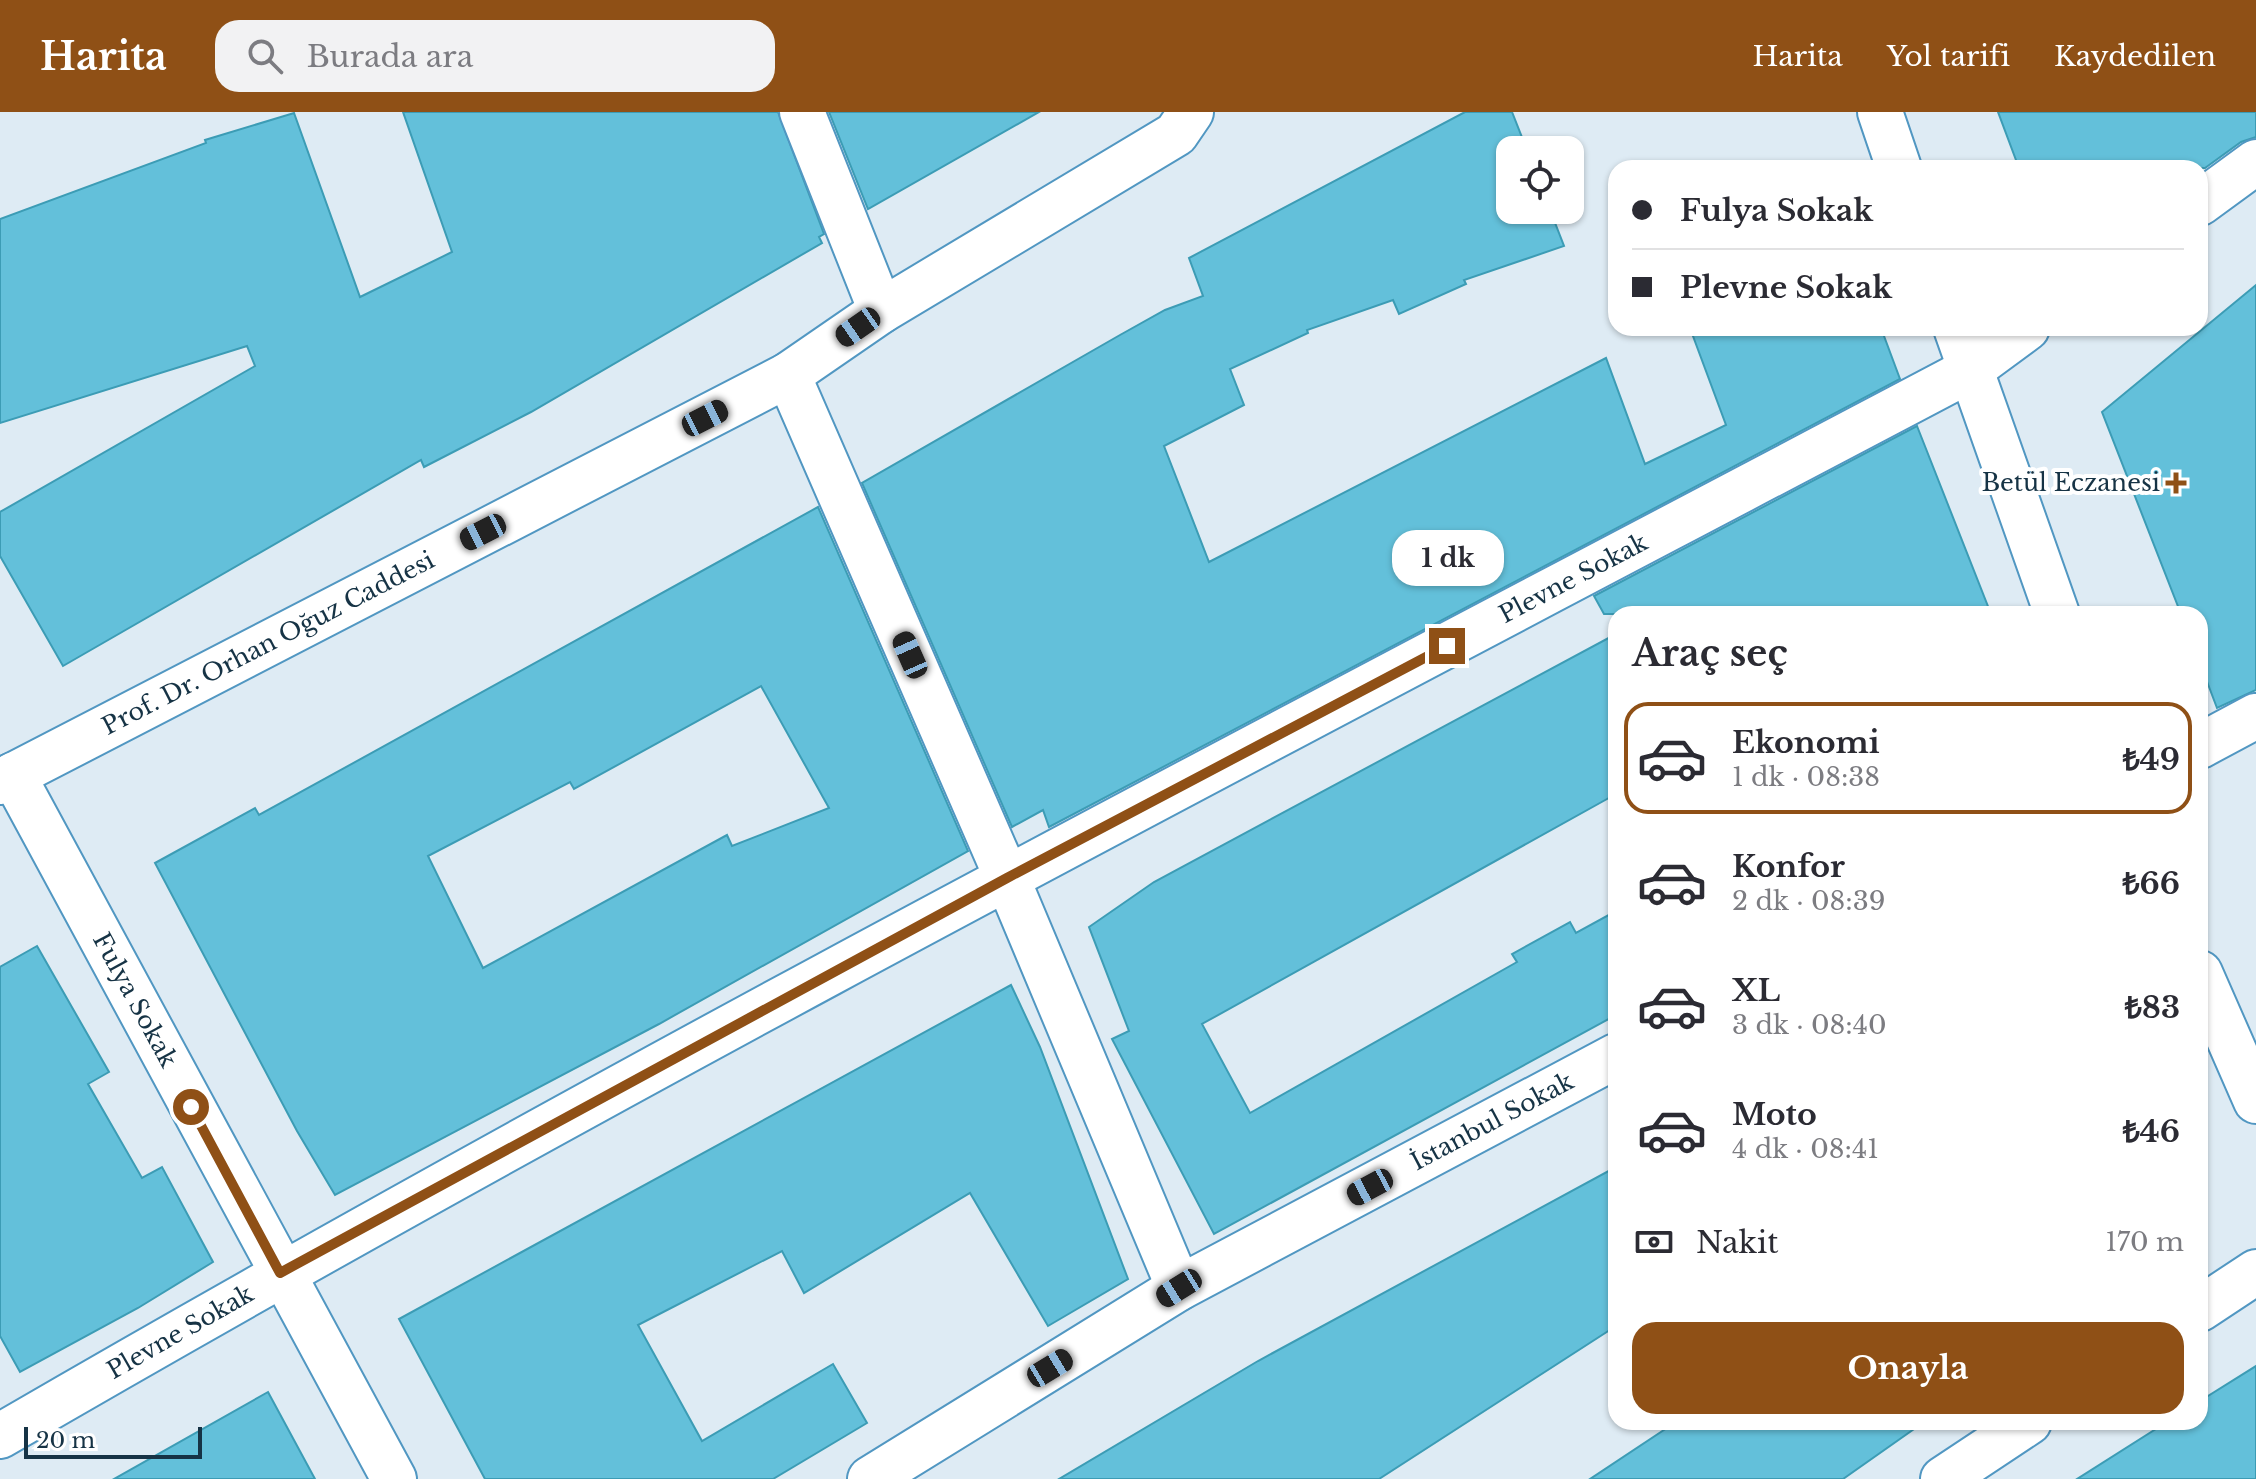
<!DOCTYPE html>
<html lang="tr">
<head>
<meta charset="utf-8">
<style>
	:root { --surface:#fff; --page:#f2f2f3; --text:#2b2b33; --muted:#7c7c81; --line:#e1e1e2; --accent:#8f5016 }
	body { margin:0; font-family:"Libre Baskerville",serif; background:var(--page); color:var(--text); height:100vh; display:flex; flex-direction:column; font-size:30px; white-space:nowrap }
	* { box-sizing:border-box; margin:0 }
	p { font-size:26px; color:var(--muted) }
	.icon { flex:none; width:44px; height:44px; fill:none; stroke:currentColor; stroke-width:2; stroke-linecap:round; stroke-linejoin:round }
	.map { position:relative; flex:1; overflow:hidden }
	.panel { position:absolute; left:1608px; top:494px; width:600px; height:824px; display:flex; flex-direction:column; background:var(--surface); border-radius:24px; box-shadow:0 2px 6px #0004 }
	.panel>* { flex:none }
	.hud { position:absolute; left:1608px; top:48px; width:600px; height:176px; border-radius:24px; box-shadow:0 2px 6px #0004; display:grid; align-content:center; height:176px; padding:0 24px; background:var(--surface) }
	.fabs { position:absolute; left:1496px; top:24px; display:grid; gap:16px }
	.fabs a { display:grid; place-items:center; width:88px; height:88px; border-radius:16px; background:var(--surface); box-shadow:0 2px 6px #0004; font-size:40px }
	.scale { position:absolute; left:24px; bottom:20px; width:178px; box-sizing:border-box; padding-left:8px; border:4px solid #163345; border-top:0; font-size:22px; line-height:28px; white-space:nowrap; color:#163345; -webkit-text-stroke:6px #fff; paint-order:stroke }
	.end { position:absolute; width:36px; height:36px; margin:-18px; border:10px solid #8f5016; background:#fff; box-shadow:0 0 0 4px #fff }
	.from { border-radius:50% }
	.bubble { position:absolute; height:56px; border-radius:24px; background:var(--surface); box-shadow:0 2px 6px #0004; font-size:26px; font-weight:800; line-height:56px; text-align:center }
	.car { position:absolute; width:24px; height:48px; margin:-24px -12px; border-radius:10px; box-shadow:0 0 6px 2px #0007; background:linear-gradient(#222 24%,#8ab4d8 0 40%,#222 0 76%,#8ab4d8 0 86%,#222 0) }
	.hud b { display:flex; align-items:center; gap:28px; height:76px; font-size:30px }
	.hud b+b { border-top:2px solid var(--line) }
	.hud i { width:20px; height:20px; background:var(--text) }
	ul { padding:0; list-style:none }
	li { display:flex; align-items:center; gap:24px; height:112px; margin:0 16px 12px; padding:0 8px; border:4px solid transparent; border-radius:24px }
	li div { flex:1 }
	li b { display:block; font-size:30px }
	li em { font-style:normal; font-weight:800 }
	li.current { border-color:var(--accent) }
	li>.icon { width:72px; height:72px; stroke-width:1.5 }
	h2 { padding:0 24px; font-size:36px; line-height:96px }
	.pay { display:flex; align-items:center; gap:20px; height:88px; padding:0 24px; font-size:30px }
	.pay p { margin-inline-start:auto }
	.action { display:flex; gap:16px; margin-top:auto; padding:16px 24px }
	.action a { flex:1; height:92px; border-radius:24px; background:var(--accent); color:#fff; font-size:32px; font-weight:800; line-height:92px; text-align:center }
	header { display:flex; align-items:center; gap:48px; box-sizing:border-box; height:112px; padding:0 40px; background:var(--accent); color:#fff }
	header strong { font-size:38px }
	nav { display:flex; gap:44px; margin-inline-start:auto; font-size:28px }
	.search { width:560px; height:72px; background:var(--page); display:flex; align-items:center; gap:20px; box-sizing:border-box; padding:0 28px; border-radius:24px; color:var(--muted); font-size:30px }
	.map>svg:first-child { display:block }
	.building { fill:#63c0da; stroke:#3c9cb5; stroke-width:2; fill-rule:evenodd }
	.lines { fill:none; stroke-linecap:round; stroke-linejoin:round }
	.street-casing { stroke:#5197c2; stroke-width:48 }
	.secondary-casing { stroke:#5197c2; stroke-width:48 }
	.street { stroke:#fff; stroke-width:44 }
	.secondary { stroke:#fff; stroke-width:44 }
	.route { stroke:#8f5016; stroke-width:10 }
	.poi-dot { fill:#8f5016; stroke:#fff; stroke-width:3 }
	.labels { text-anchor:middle; stroke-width:8; stroke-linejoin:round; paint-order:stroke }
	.poi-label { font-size:24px; fill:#163345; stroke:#fff; text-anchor:end }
	.street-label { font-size:24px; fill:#163345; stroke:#fff }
</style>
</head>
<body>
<header>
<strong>Harita</strong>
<div class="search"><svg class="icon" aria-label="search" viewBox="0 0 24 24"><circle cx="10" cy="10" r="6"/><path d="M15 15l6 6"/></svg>Burada ara</div>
<nav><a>Harita</a><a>Yol tarifi</a><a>Kaydedilen</a></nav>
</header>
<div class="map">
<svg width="2256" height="1367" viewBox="0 0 2256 1367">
	<rect width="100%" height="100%" fill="#deebf4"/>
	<g class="building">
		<polygon points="403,0 778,0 824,122 819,125 822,131 531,300 424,355 421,348 63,554 0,444 0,400 255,254 247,234 0,311 0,107 206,31 205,28 294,1 360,185 452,140"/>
		<polygon points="829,0 1039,0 868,97"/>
		<polygon points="1465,0 1512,0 1527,38 1510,38 1510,98 1550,98 1564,134 1464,168 1466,172 1399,202 1393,188 1307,218 1308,221 1230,257 1244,293 1164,334 1209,450 1606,246 1645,352 1726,313 1690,216 1881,216 1900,267 1049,715 1043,698 1012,715 862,371 1120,223 1165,198 1203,184 1189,146"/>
		<polygon points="1998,0 2256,0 2256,25 2241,30 2205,56 2019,56"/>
		<polygon points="2256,173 2256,578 2217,596 2200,551 2200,502 2181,502 2102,300"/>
		<polygon points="1917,314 1991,502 1604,502 1594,484"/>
		<path d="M818 395 968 739 659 912 335 1083 297 1019 155 751 255 696 259 703ZM761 574 829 696 732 734 727 723 483 856 428 744 570 670 574 677Z"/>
		<polygon points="1616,522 1616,682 1202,912 1250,1001 1517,850 1512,842 1570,810 1576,821 1616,799 1616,903 1214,1122 1112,927 1129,919 1089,815 1154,770"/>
		<polygon points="37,834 109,960 88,972 142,1066 162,1055 213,1150 138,1196 20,1260 0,1224 0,855"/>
		<polygon points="1011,873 1040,935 1128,1167 1048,1214 970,1081 804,1181 782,1139 638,1213 702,1329 833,1252 867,1311 773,1367 485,1367 399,1207"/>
		<polygon points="1616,1055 1616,1214 1379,1367 1059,1367 1258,1249"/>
		<polygon points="2256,1254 2256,1367 2077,1367 2167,1310 2200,1310 2200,1289"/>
		<polygon points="268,1280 315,1367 114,1367"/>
		<polygon points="1676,1310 1924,1310 1843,1367 1590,1367"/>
	</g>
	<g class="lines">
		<defs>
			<g id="street">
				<polyline points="802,0 881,199"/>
				<polyline points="2200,91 2256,50"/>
				<polyline points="788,263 1007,766 1179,1176"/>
				<polyline points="2200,634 2256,604"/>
				<path id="s1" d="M13 663 394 1367"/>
				<polyline points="2200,1197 2256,1160"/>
				<path id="s2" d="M0 1324C645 949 1310 606 1970 258L2027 216"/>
				<path id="s3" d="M870 1367 1179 1176 1616 944"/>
				<polyline points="1943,1367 2029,1310"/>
			</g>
			<g id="secondary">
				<polyline points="1880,0 1899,56"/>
				<polyline points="1956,216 2057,502"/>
				<path id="s4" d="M0 670 788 263 881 199 1176 22 1191 0"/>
				<polyline points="2200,861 2256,989"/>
			</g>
		</defs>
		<use href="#street" class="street-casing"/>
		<use href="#secondary" class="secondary-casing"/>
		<use href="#street" class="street"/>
		<use href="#secondary" class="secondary"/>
	</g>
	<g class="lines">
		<polyline class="route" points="191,995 280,1161 1007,766 1447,534"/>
	</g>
	<path class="poi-dot" d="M2172 359h8v8h8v8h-8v8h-8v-8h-8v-8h8z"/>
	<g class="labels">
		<g class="poi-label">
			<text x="2160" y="379">Betül Eczanesi</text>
		</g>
		<g class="street-label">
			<text dy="8" stroke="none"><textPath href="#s2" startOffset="1792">Plevne Sokak</textPath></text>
			<text dy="8" stroke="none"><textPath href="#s4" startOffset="302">Prof. Dr. Orhan Oğuz Caddesi</textPath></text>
			<text dy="8" stroke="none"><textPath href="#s1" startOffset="256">Fulya Sokak</textPath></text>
			<text dy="8" stroke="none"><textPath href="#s3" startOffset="718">İstanbul Sokak</textPath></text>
			<text dy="8" stroke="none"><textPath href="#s2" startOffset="208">Plevne Sokak</textPath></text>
		</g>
	</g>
</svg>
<div class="fabs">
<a><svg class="icon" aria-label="locate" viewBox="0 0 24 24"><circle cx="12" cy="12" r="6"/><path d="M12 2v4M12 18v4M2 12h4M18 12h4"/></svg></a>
</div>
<div class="scale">20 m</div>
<i class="end from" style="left:191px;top:995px"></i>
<i class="end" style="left:1447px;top:534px"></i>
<div class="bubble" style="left:1392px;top:418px;width:112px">1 dk</div>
<i class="car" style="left:858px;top:215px;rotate:235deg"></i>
<i class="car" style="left:705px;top:306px;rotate:63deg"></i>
<i class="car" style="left:483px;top:420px;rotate:243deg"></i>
<i class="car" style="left:910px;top:543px;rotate:336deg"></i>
<i class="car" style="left:1370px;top:1075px;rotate:242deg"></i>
<i class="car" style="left:1179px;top:1176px;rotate:238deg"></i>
<i class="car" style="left:1050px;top:1256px;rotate:59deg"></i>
<div class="hud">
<b><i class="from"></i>Fulya Sokak</b>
<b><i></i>Plevne Sokak</b>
</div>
<section class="panel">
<h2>Araç seç</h2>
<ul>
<li class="current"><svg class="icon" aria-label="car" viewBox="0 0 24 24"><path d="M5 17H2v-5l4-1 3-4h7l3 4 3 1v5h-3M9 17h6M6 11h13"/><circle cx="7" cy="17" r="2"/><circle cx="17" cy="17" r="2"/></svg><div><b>Ekonomi</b><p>1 dk · 08:38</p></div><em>₺49</em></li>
<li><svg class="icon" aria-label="car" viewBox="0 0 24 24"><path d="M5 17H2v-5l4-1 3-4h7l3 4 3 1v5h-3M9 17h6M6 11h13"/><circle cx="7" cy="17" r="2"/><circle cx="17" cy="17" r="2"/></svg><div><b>Konfor</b><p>2 dk · 08:39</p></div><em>₺66</em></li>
<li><svg class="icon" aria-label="car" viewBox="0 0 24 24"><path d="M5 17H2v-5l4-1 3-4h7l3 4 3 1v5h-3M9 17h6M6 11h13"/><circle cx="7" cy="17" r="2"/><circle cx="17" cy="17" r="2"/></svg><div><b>XL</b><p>3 dk · 08:40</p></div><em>₺83</em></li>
<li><svg class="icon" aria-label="car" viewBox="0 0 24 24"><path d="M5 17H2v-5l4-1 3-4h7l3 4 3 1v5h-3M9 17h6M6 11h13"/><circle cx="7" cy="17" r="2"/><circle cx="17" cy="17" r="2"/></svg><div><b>Moto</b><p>4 dk · 08:41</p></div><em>₺46</em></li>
</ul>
<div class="pay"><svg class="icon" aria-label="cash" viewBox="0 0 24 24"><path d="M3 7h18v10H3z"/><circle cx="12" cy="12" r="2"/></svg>Nakit<p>170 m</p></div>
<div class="action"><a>Onayla</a></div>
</section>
</div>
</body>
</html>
